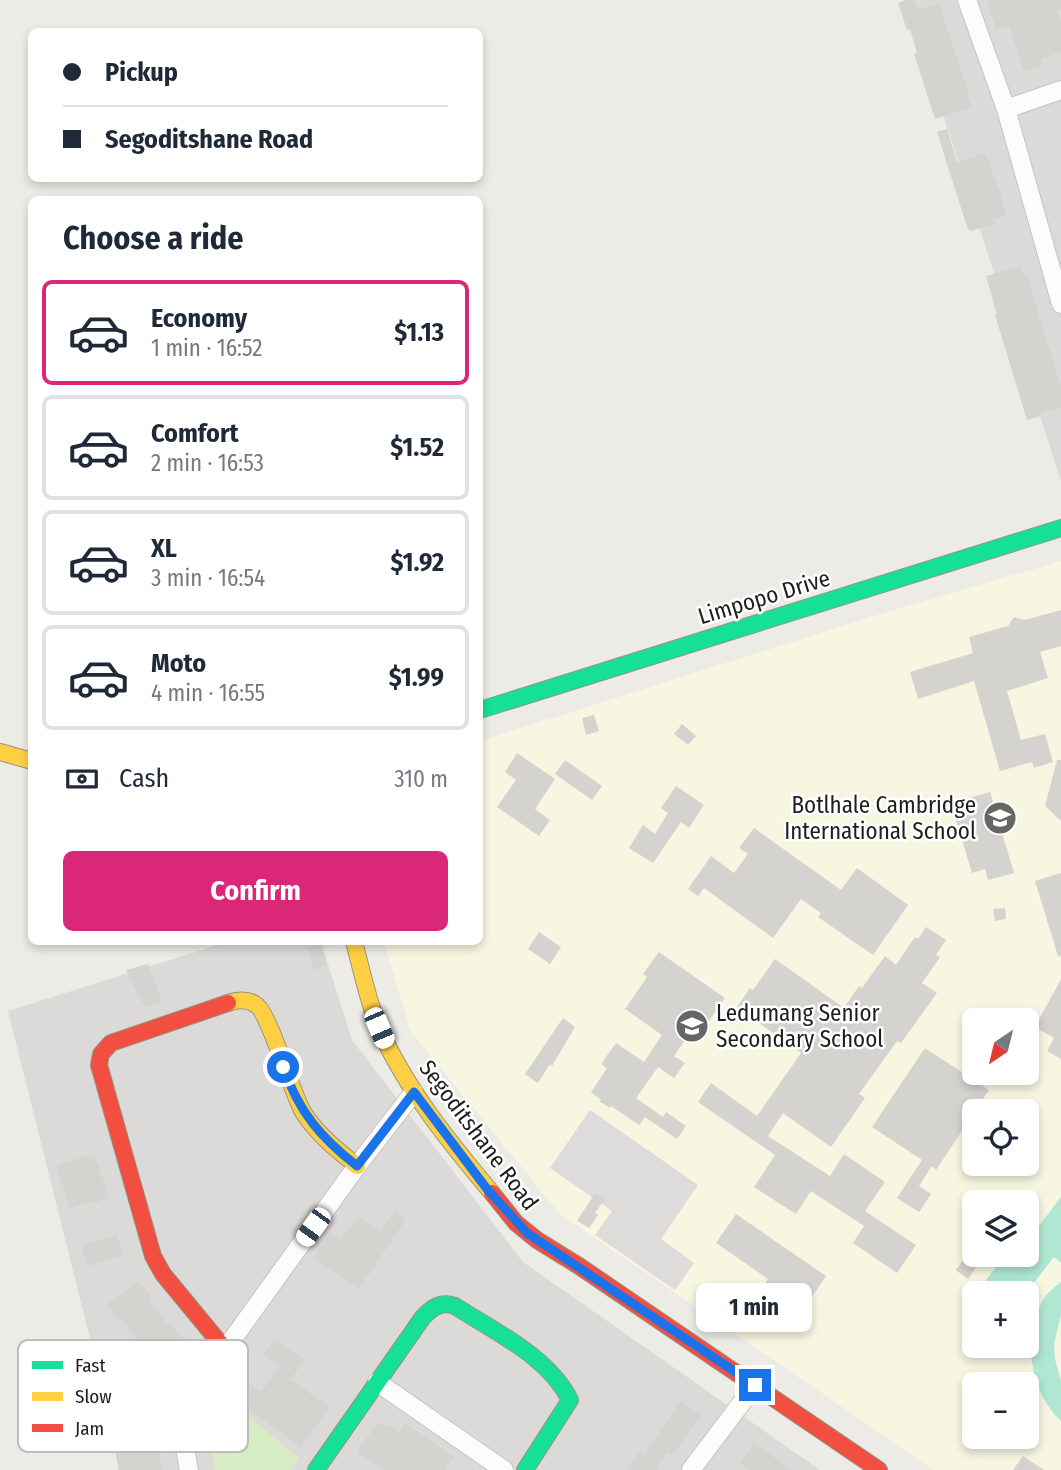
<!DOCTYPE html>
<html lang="en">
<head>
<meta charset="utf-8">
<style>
	:root { --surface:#fff; --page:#f6f6f7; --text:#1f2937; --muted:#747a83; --line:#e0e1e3; --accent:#db2777 }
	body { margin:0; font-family:"Fira Sans Condensed",sans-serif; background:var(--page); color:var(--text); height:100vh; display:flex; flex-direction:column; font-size:26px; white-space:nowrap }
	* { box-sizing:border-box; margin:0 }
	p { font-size:23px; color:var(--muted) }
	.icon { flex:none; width:38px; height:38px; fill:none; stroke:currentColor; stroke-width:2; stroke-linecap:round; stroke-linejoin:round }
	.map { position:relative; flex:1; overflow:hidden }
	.drawer { position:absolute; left:28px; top:196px; width:455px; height:749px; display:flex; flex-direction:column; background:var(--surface); border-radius:10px; box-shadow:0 4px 10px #0003 }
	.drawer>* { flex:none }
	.guide { position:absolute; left:28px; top:28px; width:455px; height:154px; border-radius:10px; box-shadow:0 4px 10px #0003; display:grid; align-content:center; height:154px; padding:0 35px; background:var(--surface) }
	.needle { width:46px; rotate:215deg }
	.fabs { position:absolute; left:962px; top:1008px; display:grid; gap:14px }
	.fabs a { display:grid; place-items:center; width:77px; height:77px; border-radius:10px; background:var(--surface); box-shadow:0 4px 10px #0003; font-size:35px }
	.end { position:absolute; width:32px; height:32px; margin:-16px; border:9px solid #1a73e8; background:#fff; box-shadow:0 0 0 4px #fff }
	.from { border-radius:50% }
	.bubble { position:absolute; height:49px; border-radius:10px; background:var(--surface); box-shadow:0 4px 10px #0003; font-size:23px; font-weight:700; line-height:49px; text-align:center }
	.car { position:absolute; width:21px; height:42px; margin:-21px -10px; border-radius:9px; box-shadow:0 0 5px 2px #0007; background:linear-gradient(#fff 24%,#345 0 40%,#fff 0 76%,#345 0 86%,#fff 0) }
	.guide b { display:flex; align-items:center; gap:24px; height:66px; font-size:26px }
	.guide b+b { border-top:2px solid var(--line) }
	.guide i { width:18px; height:18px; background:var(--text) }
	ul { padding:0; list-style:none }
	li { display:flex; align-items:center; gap:21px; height:105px; margin:0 14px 10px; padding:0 21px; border:4px solid var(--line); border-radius:10px }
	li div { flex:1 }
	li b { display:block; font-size:26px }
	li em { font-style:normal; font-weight:700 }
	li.active { border-color:var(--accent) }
	li>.icon { width:63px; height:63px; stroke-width:1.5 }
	h2 { padding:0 35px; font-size:32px; line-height:84px }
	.pay { display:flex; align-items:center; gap:18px; height:77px; padding:0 35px; font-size:26px }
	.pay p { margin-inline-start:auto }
	.action { display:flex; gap:14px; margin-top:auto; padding:14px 35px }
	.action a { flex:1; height:80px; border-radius:10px; background:var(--accent); color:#fff; font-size:28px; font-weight:700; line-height:80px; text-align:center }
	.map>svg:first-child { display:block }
	.residential { fill:#dcdad8 }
	.education { fill:#f6f6e1; fill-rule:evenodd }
	.grass { fill:#d7ecc3 }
	.pitch { fill:#afe7d2 }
	.parking { fill:#dddcda }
	.building { fill:#d5d3cf }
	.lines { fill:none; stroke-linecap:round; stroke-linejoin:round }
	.street-casing { stroke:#c5c4c2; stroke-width:20 }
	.fast-casing { stroke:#94977e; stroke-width:18 }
	.slow-casing { stroke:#94977e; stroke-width:18 }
	.jam-casing { stroke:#94977e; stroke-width:18 }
	.street { stroke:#fcfcfb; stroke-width:18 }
	.fast { stroke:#16e098; stroke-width:16 }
	.slow { stroke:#ffcf43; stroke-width:16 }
	.jam { stroke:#f24e42; stroke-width:16 }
	.route { stroke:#1a73e8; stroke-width:9 }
	.labels { text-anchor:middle; stroke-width:5; stroke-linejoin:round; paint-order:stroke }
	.street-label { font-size:23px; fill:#1e1e1e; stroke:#fff }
	.poi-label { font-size:23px; fill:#1e1e1e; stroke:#fff; text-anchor:end }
	.key { fill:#fff; stroke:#bcbcbc; stroke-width:2 }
	.key-label { font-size:19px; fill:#1e1e1e }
</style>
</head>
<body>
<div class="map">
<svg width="1061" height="1470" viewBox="0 0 1061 1470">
	<rect width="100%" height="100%" fill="#edebe6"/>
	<g class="residential">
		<polygon points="906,0 1061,0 1061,482 1061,481"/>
		<polygon points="227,942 321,942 352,1040 523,1262 820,1470 123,1470 8,1011"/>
	</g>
	<path class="education" d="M1061 561V1470H934L560 1214 411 1032 384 942H480V741L877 615ZM975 1020H1027V1073H975ZM975 1111H1027V1164H975ZM975 1202H1027V1255H975ZM975 1293H1027V1346H975ZM975 1384H1027V1437H975Z"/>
	<polygon class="grass" points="221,1394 299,1458 291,1470 214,1470 209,1421"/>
	<g class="pitch">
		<polygon points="1061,1197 1061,1263 1054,1257 1026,1293 976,1293 1005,1255 1027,1255 1027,1237 1030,1238"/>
		<path d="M1061 1282V1315L1054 1344 1055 1359 1061 1381V1421C1030 1392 1022 1339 1042 1302 1046 1294 1054 1288 1061 1282Z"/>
	</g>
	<polygon class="parking" points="590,1110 698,1185 661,1239 694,1263 675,1290 595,1235 612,1211 550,1168"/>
	<g class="building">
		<polygon points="906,0 915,0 919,10 939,4 969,94 967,94 971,107 935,119 914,54 917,53 910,29 907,30 898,3"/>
		<polygon points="987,0 1061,0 1061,10 1057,11 1061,23 1061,52 1041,59 1043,65 1024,71 1009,26 996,30"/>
		<polygon points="947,129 957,162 985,153 1000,192 1006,216 994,219 996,224 970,231 967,227 937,132"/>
		<polygon points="1021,266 1024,277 1027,276 1059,381 1061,381 1061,407 1040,413 1041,416 1027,420 995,315 997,315 986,276"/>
		<polygon points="1061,610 1061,646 1040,652 1048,678 1007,691 1021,740 1045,734 1053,762 1034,768 1032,762 1000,771 974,681 918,699 910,672 973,653 969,637 1008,626 1014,617 1025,620"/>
		<polygon points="594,715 599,731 586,735 582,718"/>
		<polygon points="682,724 696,736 688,745 674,734"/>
		<polygon points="517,753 555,779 535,809 550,820 539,836 497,807 516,780 505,772"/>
		<polygon points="565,760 602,786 592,800 555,774"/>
		<polygon points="1057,760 1061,760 1061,821 1045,806"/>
		<polygon points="676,786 704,805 689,828 681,822 653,863 629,848 643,825 655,834 668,813 661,808"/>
		<polygon points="990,792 1014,873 988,880 985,869 972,873 953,810 967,806 965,799"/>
		<polygon points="754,828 841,890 857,868 908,905 873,955 818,917 821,913 801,899 773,938 704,888 698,896 688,889 711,856 734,873 748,854 739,848"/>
		<polygon points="1061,873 1061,956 1058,956 1035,881"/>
		<polygon points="1005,908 1006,919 995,921 993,909"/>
		<polygon points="926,927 946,940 936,955 940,957 922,983 937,993 901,1043 897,1041 859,1094 865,1098 831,1147 783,1113 768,1136 830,1176 844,1154 885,1182 865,1211 916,1245 897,1273 853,1243 864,1226 811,1191 796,1214 754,1187 775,1155 698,1102 711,1083 757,1116 801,1053 737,1007 750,988 753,990 775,959 844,1008 859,986 862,988 885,956 896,965 915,937 918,939"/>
		<polygon points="539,932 561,947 550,964 528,949"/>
		<polygon points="320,943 327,966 314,970 307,947"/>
		<polygon points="659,952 725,998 709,1021 702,1016 674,1056 685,1063 674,1078 658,1067 636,1098 663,1117 666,1112 686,1126 677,1139 645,1117 639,1125 611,1106 610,1108 600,1102 601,1100 591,1092 607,1068 601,1064 616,1043 644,1062 662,1035 625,1009 647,977 643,974"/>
		<polygon points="148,964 162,1002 145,1007 126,970"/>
		<polygon points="1061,979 1061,1059 1047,1051 1054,1038 1035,1027"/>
		<polygon points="563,1018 575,1027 552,1066 550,1064 538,1083 525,1074"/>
		<polygon points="925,1048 989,1090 936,1170 932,1166 919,1186 931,1194 919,1212 897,1198 922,1160 872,1127"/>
		<polygon points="94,1154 110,1198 93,1203 92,1201 70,1209 56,1165"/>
		<polygon points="595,1193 605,1199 595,1213 598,1215 589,1228 577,1221"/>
		<polygon points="395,1211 406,1219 359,1289 313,1258 331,1232 341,1239 359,1217 380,1232"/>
		<polygon points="736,1214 826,1276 789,1331 751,1305 768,1279 716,1243"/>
		<polygon points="117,1235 123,1255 88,1266 81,1246"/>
		<polygon points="975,1243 975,1255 985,1255 968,1279 956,1270"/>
		<polygon points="138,1282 141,1286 143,1285 151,1297 148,1299 167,1324 170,1322 177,1333 195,1346 191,1352 198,1357 182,1379 154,1359 150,1352 145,1355 138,1344 139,1343 121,1318 118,1321 107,1304"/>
		<polygon points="274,1339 304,1359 291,1380 330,1407 301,1447 232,1397 244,1380 261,1392 279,1366 263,1355"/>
		<polygon points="681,1401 701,1415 672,1456 667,1453 656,1470 627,1470 640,1451 644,1454"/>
		<polygon points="377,1423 388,1427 389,1425 399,1432 405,1423 454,1457 445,1470 384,1470 357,1452"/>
		<polygon points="155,1429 162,1470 119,1470 112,1436"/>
		<polygon points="754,1443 792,1470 749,1470 740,1463"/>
		<polygon points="1023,1456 1044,1470 1013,1470"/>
	</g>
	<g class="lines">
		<defs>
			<g id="street">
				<polyline points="967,0 1006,109 1061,304"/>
				<polyline points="1006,109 1061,90"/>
				<polyline points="377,1382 504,1470"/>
				<polyline points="189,1470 181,1426 183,1408 357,1166 414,1092"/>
				<polyline points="691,1470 755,1385"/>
			</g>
			<g id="fast">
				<polyline points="480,710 1061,528"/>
				<path d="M316 1470 423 1317C433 1307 441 1301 455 1306 495 1332 548 1356 570 1400L525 1470"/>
			</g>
			<g id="slow">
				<polyline points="0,752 32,761"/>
				<path d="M354 942C362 970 368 1003 380 1030 407 1090 450 1143 492 1193"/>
				<path d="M228 1003C236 1000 247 999 255 1004 269 1011 291 1091 303 1112 317 1134 337 1150 357 1166"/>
			</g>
			<g id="jam">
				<polyline points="492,1193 516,1223 537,1240 579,1266 879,1470"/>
				<polyline points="224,1348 163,1274 153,1256 99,1065 101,1054 111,1043 228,1003"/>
			</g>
		</defs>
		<use href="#street" class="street-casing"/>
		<use href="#fast" class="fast-casing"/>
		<use href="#slow" class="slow-casing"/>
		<use href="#jam" class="jam-casing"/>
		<use href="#street" class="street"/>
		<use href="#fast" class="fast"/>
		<use href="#slow" class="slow"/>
		<use href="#jam" class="jam"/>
	</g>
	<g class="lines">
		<path class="route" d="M283 1067C299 1112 320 1137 357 1166L414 1092 487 1189 527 1233 755 1385"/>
	</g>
	<defs>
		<symbol id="school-disc" viewBox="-11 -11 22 22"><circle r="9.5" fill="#666664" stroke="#fff"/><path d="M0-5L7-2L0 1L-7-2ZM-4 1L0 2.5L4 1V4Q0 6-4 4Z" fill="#fff"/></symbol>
	</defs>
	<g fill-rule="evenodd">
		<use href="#school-disc" x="981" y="799" width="38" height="38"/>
		<use href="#school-disc" x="673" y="1007" width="38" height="38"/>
	</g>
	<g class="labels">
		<g class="street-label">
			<text transform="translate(764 597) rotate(-17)" y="8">Limpopo Drive</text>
			<text transform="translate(479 1135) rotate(53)" y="8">Segoditshane Road</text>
		</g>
		<g class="poi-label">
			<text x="976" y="813">Botlhale Cambridge<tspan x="976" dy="26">International School</tspan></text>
			<text x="716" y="1021" text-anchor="start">Ledumang Senior<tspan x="716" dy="26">Secondary School</tspan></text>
		</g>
	</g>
	<rect x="18" y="1340" width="230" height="112" rx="10" class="key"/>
	<rect x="32" y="1361" width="31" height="8" fill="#16e098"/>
	<rect x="32" y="1392" width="31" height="9" fill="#ffcf43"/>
	<rect x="32" y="1424" width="31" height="8" fill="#f24e42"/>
	<g class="key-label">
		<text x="75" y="1372">Fast</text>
		<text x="75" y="1403">Slow</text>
		<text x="75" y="1435">Jam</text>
	</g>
</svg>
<div class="fabs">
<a><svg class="needle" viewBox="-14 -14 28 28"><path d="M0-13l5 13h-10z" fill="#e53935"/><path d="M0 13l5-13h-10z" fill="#747a83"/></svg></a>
<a><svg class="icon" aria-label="locate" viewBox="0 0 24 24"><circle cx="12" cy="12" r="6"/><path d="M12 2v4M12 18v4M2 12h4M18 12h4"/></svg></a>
<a><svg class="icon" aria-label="layers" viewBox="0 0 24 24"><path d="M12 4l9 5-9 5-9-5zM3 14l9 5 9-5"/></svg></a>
<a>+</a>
<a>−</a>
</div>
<i class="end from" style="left:283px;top:1067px"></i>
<i class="end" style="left:755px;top:1385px"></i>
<div class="bubble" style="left:696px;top:1283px;width:116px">1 min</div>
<i class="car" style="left:379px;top:1028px;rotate:157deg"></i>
<i class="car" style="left:313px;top:1227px;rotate:216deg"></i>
<div class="guide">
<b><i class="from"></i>Pickup</b>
<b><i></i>Segoditshane Road</b>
</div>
<section class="drawer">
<h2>Choose a ride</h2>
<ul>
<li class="active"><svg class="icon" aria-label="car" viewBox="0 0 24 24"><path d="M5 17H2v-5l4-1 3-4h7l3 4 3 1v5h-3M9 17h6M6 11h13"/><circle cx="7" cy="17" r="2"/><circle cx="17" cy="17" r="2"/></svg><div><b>Economy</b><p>1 min · 16:52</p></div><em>$1.13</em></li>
<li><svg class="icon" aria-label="car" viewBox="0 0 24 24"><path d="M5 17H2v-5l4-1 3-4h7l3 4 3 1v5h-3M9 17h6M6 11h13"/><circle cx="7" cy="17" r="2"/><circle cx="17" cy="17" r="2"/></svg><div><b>Comfort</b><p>2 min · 16:53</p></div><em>$1.52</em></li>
<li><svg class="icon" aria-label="car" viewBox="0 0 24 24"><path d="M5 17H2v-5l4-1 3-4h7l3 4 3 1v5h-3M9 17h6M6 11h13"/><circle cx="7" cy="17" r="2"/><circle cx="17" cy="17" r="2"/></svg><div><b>XL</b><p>3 min · 16:54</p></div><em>$1.92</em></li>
<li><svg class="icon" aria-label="car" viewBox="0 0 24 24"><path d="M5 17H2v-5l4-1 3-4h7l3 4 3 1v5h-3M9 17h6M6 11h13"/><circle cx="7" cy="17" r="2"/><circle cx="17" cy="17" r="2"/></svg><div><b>Moto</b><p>4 min · 16:55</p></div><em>$1.99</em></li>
</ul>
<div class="pay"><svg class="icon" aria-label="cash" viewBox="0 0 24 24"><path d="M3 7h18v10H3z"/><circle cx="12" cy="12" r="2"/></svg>Cash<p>310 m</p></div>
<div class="action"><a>Confirm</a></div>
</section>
</div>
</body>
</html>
